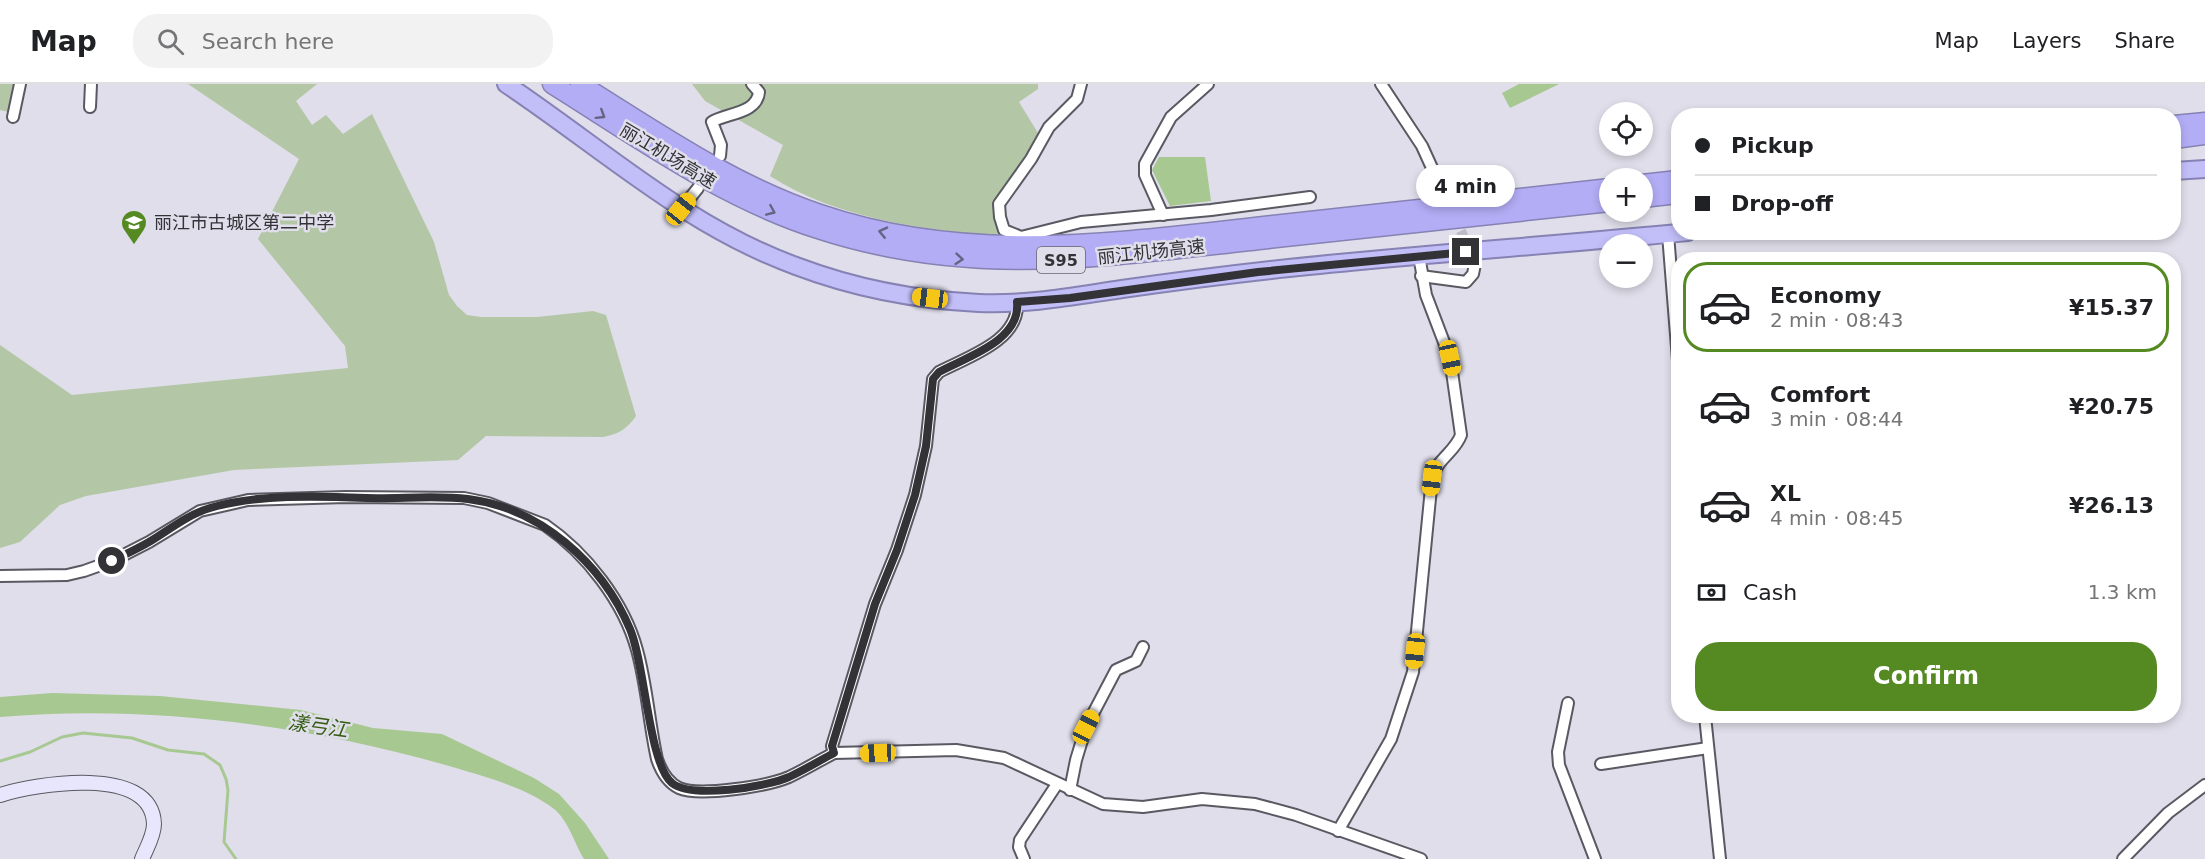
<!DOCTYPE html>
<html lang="en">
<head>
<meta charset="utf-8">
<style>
	:root { --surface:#fff; --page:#f2f2f2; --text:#202124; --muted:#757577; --line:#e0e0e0; --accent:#558a22 }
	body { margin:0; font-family:"DejaVu Sans","Noto Sans SC",sans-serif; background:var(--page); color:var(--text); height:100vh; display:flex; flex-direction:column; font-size:22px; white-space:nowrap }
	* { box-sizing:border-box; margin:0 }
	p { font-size:20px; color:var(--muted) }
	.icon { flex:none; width:33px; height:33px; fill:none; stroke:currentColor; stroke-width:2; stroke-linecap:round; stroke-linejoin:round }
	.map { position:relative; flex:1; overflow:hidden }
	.panel { position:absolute; left:1671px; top:168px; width:510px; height:471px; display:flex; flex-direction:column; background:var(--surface); border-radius:24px; box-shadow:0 3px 9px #0003 }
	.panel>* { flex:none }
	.top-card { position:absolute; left:1671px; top:24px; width:510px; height:132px; border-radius:24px; box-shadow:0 3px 9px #0003; display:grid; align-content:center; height:132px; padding:0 24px; background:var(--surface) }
	.controls { position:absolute; left:1599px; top:18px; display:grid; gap:12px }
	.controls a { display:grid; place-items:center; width:54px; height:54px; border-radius:50%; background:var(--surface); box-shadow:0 3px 9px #0003; font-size:30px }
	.end { position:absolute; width:27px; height:27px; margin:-14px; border:8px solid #333337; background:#fff; box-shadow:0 0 0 3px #fff }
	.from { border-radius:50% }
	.bubble { position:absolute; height:42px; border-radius:21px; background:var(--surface); box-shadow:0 3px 9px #0003; font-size:20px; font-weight:600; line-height:42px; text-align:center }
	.car { position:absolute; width:18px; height:36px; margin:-18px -9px; border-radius:8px; box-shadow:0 0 4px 2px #0007; background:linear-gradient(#f5c518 24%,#345 0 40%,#f5c518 0 76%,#345 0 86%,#f5c518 0) }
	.top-card b { display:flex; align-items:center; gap:21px; height:57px; font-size:22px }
	.top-card b+b { border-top:2px solid var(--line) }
	.top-card i { width:15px; height:15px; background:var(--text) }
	ul { padding:10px 0 0; list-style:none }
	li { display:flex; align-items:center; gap:18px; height:90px; margin:0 12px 9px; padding:0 12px; border:3px solid transparent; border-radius:24px }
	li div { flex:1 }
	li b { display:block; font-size:22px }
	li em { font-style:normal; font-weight:600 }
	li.selected { border-color:var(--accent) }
	li>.icon { width:54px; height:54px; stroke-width:1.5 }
	.pay { display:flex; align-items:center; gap:15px; height:66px; padding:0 24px; font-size:22px }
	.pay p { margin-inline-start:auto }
	.primary-button { display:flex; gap:12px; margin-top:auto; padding:12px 24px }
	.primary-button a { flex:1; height:69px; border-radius:24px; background:var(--accent); color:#fff; font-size:24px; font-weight:600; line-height:69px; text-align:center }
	header { display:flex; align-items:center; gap:36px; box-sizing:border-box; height:84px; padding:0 30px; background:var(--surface); border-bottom:2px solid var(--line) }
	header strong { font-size:28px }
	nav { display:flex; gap:33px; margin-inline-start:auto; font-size:21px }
	.search { width:420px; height:54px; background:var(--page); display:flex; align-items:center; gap:15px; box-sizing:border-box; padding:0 21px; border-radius:24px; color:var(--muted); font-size:22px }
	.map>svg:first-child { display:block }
	.green { fill:#b3c7a6 }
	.water { fill:#a8c892 }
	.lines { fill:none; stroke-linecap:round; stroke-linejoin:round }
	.stream { stroke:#a8c892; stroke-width:3 }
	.minor-tunnel { stroke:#bdbcc6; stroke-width:10; stroke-dasharray:10 5; stroke-linecap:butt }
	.minor-casing { stroke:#595962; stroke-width:14 }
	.secondary-casing { stroke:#595962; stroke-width:16 }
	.trunk-casing { stroke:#8682b3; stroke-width:20 }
	.motorway-casing { stroke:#8682b3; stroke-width:21 }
	.minor { stroke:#fff; stroke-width:10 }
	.secondary { stroke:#e8e6fc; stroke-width:14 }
	.trunk { stroke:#c2bef8; stroke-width:16 }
	.motorway { stroke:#b3adf6; stroke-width:18 }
	.oneway { stroke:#666483 }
	.route { stroke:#333337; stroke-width:8 }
	.labels { text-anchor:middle; stroke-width:5; stroke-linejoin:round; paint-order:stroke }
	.shield { fill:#dfdeea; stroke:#67666d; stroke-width:1.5 }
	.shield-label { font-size:16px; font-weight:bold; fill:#333337 }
	.street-label { font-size:18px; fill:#333337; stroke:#dfdeea }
	.poi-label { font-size:18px; fill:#333337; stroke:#dfdeea; text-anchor:start }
	.water-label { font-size:20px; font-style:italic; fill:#365c11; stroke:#dfdeea }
</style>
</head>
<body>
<header>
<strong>Map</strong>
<div class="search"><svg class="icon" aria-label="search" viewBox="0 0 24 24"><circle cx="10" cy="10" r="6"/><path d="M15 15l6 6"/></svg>Search here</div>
<nav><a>Map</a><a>Layers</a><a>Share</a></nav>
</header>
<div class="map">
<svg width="2205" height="775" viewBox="0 0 2205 775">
	<rect width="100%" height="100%" fill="#dfdeea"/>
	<g class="green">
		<polygon points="0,0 17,0 9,28 0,26"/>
		<path d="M188 0H317L296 17 312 41 326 31 343 50 372 30 434 158 449 211 457 222 467 231 481 233H537L593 227 606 231 636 332C627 345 619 350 603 353L486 352 458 376 234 386 86 412 60 421 20 458 0 464V261L72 311 348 284 345 262 258 155 299 75Z"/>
		<path d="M692 0H1038V5L1019 18 1041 54 997 115 993 127 1002 152C925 146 837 135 770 92L783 61 705 17Z"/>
	</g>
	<g class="water">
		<polygon points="1519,0 1559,0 1510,24 1502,9"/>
		<polygon points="1159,73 1205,73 1211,117 1170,122 1152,86"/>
		<path d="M52 609 160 612 301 626 373 644 442 650 534 694 559 710 585 739 609 775H584C574 759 569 737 554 725 526 703 482 692 449 682 307 641 148 620 0 633V613Z"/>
	</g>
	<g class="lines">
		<polyline class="stream" points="0,677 30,668 62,653 83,649 132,654 168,666 204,670 220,681 226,695 228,706 224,758 236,775"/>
		<polyline class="minor-tunnel" points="1442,106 1472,171"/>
		<defs>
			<g id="minor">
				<polyline points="1081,0 1077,15 1049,43 1031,75 999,120 1000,133 1004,146 1021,153 1081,138 1211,126 1310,113"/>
				<polyline points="1381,0 1422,62 1442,106"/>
				<polyline points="90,23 91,0"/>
				<polyline points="13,33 20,0"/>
				<path d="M720 72 721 61 712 38C726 29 757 30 759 8L752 0"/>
				<polyline points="681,125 698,104"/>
				<polyline points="1163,131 1145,91 1145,80 1171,33 1208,0"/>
				<polyline points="1668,150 1678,276"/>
				<polyline points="1421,192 1466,198 1473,190 1475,180"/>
				<path d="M1017 218C1020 257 967 273 939 288L933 295 926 362 915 411 897 466 875 520 832 662 834 669 956 666 1004 674 1103 720 1143 723 1202 715 1255 720 1296 731 1421 775"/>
				<path d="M0 492 67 491 84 487 112 477 149 458 200 427 248 416 346 413 464 414 488 419 545 441C586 469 624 518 637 566 647 602 649 639 657 675 661 687 667 698 679 704 699 713 768 702 789 693 804 686 819 677 834 669"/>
				<polyline points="1568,619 1558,668 1559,681 1595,775"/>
				<polyline points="1705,632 1720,775"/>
				<polyline points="1601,680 1708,664"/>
				<polyline points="1070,706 1076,676 1086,643 1116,586 1136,577 1143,563"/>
				<path d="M1338 747 1391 655 1413 588 1432 394C1437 375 1455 368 1461 351L1450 274 1426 211 1419 172"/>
				<polyline points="1024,775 1019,763 1020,756 1057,700"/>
				<polyline points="2123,775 2168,729 2205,701"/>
			</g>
			<path id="secondary" d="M0 711C35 700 152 680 154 740 154 752 146 765 142 775"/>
			<g id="trunk">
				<path d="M506 0C602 64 686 142 796 182 854 204 917 216 979 219 1028 221 1074 212 1122 205 1178 197 1233 190 1289 184 1422 170 1555 161 1688 148"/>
				<polyline points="2174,87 2205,85"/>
			</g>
			<g id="motorway">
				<path d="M552 0C637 53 721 114 818 145 973 196 1111 172 1268 155 1382 143 1496 130 1610 118"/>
				<path d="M580 0C657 48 733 101 820 130 970 181 1119 158 1273 141 1385 129 1497 116 1610 104"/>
				<polyline points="2174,41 2205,38"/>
				<polyline points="2174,55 2205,51"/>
				<polyline points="1642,100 1678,96"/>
				<polyline points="1642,114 1678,110"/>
			</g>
		</defs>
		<use href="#minor" class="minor-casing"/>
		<use href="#secondary" class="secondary-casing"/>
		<use href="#trunk" class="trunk-casing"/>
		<use href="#motorway" class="motorway-casing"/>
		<use href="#minor" class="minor"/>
		<use href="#secondary" class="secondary"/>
		<use href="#trunk" class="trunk"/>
		<use href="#motorway" class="motorway"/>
	</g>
	<defs><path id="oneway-chevron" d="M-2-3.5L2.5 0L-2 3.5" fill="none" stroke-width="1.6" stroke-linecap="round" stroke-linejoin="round" transform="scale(1.5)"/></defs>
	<g class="oneway">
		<use href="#oneway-chevron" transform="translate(601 31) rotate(32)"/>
		<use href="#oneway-chevron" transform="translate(771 127) rotate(23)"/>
		<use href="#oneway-chevron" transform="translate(883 148) rotate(-167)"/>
		<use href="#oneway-chevron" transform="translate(959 175) rotate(5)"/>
	</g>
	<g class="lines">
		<path class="route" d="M112 477C124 471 137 465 149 458 169 446 187 431 210 424 255 410 319 412 366 414 399 415 437 411 468 415 540 424 602 479 630 545 645 580 649 681 672 699 691 715 766 703 789 693 804 686 819 677 834 669L832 662 875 520 897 466 915 411 926 362 933 295 939 288C966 273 1021 257 1017 218L1070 214 1258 188 1466 168"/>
	</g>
	<defs>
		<symbol id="school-pin" viewBox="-11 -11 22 30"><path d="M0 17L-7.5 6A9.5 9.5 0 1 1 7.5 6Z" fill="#558a22" stroke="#dfdeea"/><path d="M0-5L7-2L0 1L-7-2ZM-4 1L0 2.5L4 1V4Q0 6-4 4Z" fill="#fff"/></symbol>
	</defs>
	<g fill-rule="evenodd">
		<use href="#school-pin" x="119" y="124" width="30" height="40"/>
	</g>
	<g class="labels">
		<rect class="shield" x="1037" y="163" width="48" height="26" rx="4.5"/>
		<g class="shield-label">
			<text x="1061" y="182">S95</text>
		</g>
		<g class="street-label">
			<text transform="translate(668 72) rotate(31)" y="6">丽江机场高速</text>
			<text transform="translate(1151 168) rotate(-6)" y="6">丽江机场高速</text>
		</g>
		<g class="poi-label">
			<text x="154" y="145">丽江市古城区第二中学</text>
		</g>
		<g class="water-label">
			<text transform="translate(318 642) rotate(8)" y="7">漾弓江</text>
		</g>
	</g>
</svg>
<div class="controls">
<a><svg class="icon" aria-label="locate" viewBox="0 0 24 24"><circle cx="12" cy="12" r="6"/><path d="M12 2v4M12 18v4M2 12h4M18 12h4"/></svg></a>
<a>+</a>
<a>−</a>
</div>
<i class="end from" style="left:112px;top:477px"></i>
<i class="end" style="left:1466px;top:168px"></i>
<div class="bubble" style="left:1416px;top:81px;width:99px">4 min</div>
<i class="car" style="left:681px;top:125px;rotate:39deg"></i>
<i class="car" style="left:930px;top:214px;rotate:277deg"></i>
<i class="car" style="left:1450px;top:274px;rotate:168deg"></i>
<i class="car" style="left:1432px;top:394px;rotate:187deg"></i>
<i class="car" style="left:1415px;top:567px;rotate:186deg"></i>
<i class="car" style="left:1086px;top:643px;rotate:27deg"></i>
<i class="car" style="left:878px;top:669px;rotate:268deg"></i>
<div class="top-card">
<b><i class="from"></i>Pickup</b>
<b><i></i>Drop-off</b>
</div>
<section class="panel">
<ul>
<li class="selected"><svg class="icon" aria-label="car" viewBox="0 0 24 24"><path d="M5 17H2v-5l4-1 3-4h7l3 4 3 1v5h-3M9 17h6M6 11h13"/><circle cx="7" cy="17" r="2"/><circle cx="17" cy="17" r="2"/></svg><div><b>Economy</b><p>2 min · 08:43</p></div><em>¥15.37</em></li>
<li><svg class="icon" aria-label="car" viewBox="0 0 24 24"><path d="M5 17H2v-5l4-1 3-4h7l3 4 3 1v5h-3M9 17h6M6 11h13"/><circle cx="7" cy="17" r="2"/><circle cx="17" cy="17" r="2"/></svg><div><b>Comfort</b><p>3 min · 08:44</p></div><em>¥20.75</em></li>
<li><svg class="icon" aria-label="car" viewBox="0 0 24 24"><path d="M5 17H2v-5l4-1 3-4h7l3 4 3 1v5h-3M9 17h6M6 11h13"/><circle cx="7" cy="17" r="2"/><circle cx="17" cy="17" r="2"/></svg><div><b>XL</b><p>4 min · 08:45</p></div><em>¥26.13</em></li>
</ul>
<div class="pay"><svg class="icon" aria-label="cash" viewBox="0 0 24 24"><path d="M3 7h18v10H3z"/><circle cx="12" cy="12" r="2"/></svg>Cash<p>1.3 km</p></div>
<div class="primary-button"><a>Confirm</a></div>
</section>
</div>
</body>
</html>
